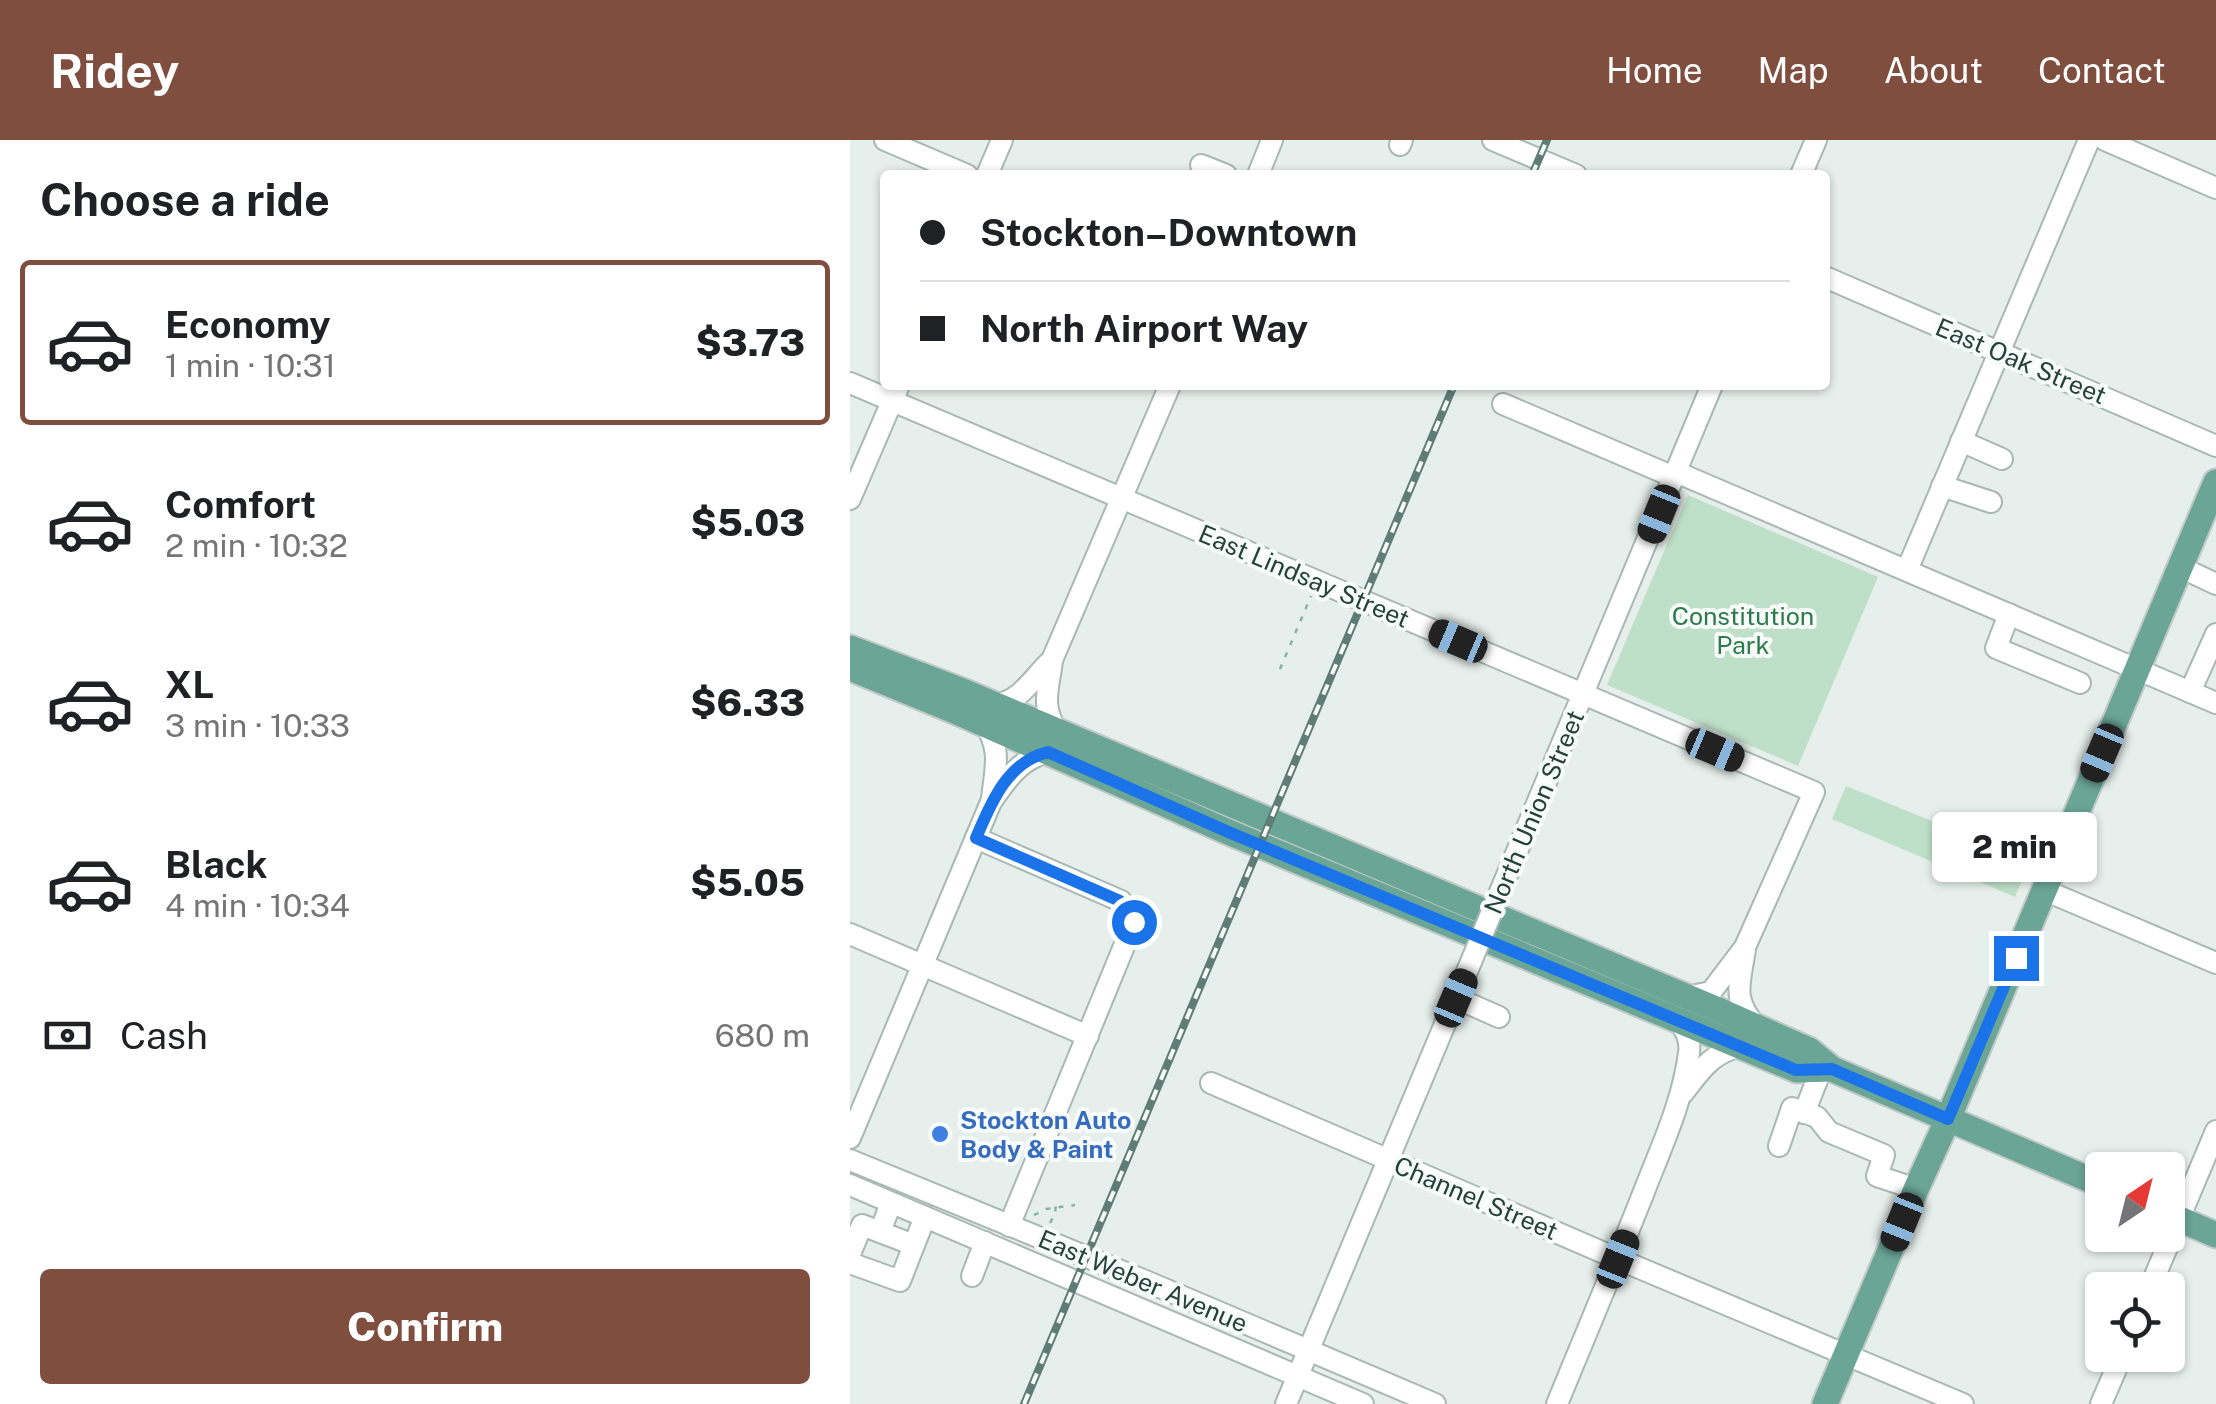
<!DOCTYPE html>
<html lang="en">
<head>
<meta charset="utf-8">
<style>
	:root { --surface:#fff; --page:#f6f6f6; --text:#202124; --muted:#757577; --line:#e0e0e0; --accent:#7f4e3f }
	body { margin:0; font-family:"Public Sans",sans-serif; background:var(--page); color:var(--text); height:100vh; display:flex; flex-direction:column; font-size:38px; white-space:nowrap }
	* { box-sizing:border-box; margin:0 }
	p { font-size:32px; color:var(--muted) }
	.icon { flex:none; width:55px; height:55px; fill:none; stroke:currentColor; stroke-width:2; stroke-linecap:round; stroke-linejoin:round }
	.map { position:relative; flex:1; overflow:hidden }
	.sheet { display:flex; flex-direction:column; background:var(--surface); width:850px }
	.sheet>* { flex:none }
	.top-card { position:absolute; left:30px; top:30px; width:950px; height:220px; border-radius:10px; box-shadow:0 2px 8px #0004; display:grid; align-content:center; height:220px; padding:0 40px; background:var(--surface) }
	.needle { width:65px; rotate:35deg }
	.controls { position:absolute; left:1235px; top:1012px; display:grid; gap:20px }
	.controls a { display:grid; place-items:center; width:100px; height:100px; border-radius:10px; background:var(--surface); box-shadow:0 2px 8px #0004; font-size:50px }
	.end { position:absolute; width:45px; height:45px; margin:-22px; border:12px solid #1a73e8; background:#fff; box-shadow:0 0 0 5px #fff }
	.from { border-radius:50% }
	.bubble { position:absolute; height:70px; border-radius:10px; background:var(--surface); box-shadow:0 2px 8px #0004; font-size:32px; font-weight:800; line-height:70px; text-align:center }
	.car { position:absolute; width:30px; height:60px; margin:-30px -15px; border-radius:12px; box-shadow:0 0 8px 2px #0007; background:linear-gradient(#222 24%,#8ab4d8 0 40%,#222 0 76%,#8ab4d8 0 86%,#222 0) }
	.top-card b { display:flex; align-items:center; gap:35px; height:95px; font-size:38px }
	.top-card b+b { border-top:2px solid var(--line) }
	.top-card i { width:25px; height:25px; background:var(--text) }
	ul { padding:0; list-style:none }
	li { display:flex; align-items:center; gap:30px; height:165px; margin:0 20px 15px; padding:0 20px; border:5px solid transparent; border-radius:10px }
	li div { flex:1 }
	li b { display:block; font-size:38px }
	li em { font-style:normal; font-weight:800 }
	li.on { border-color:var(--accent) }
	li>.icon { width:90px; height:90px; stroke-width:1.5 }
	h2 { padding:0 40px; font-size:45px; line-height:120px }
	.pay { display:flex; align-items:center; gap:25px; height:110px; padding:0 40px; font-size:38px }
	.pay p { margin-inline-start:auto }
	.cta { display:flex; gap:20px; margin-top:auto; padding:20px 40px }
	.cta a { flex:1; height:115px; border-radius:10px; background:var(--accent); color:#fff; font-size:40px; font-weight:800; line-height:115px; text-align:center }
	header { display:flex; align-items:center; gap:60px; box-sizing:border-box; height:140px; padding:0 50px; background:var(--accent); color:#fff }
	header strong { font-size:48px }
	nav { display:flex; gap:55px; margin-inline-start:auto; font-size:35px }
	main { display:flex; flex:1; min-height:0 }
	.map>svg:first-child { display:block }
	.green { fill:#bfe0c8 }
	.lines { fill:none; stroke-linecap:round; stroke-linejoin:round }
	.minor-casing { stroke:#a8b8b2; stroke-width:24 }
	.major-casing { stroke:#c2cac8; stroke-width:29 }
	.path { stroke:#86b3a5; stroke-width:2.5; stroke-dasharray:5 8; stroke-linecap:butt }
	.minor { stroke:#fff; stroke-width:20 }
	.major { stroke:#6aa596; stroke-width:25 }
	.rail-casing { stroke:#5f7d75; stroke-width:8 }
	.rail { stroke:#f7fbf9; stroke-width:4; stroke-dasharray:11; stroke-linecap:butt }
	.minor-bridge-casing { stroke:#a8b8b2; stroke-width:24; stroke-linecap:butt }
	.minor-bridge { stroke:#fff; stroke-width:20 }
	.route { stroke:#1a73e8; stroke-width:12 }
	.shop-dot { fill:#3f7fe0; stroke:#f7fbf9; stroke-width:4 }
	.labels { text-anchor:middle; stroke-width:8; stroke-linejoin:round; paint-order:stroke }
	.street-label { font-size:25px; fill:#24423a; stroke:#f7fbf9 }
	.park-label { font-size:25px; fill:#2d7a4b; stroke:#f7fbf9 }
	.shop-label { font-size:25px; font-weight:bold; fill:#366cbe; stroke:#f7fbf9; text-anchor:start }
</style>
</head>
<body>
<header>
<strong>Ridey</strong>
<nav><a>Home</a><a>Map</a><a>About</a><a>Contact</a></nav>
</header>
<main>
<section class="sheet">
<h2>Choose a ride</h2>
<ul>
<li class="on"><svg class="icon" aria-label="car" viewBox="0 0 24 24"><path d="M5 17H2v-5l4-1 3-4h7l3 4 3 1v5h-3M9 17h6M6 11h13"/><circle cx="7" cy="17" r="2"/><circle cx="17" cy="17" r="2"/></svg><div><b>Economy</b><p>1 min · 10:31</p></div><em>$3.73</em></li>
<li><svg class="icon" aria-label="car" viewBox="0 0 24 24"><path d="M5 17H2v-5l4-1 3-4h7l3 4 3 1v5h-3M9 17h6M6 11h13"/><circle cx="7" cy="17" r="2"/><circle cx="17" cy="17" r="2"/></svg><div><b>Comfort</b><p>2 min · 10:32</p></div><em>$5.03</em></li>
<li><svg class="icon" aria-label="car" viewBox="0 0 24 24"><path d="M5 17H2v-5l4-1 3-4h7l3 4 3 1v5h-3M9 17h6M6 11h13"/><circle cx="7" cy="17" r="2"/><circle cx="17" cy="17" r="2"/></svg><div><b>XL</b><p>3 min · 10:33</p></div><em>$6.33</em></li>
<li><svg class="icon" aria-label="car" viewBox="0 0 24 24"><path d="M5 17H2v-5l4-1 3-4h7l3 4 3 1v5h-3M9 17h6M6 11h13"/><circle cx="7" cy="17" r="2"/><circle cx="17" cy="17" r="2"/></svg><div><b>Black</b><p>4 min · 10:34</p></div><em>$5.05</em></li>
</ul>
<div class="pay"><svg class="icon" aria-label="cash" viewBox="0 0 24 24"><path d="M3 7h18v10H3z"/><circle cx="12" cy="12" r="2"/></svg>Cash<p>680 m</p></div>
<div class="cta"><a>Confirm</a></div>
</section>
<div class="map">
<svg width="1366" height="1264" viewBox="0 0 1366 1264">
	<rect width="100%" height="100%" fill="#e6efeb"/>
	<g class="green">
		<polygon points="838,355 1028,437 948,626 757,545"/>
		<polygon points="996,646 1180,721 1165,757 982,679"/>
	</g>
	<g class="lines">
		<defs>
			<g id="minor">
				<polyline points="35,0 117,35"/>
				<polyline points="643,0 726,35"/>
				<polyline points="1255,0 1366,48"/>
				<polyline points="550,5 552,0"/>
				<polyline points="351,25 376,35"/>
				<polyline points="137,35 152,0"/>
				<polyline points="408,35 422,0"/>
				<polyline points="951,35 966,0"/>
				<polyline points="975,137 1366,306"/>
				<polyline points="0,243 964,652 895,807 861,852 837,857"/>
				<polyline points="653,264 824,337"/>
				<polyline points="1111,301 1152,319"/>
				<polyline points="826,332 1366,563"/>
				<polyline points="1092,346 1141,362"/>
				<polyline points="0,359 49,245"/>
				<polyline points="1330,427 1366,444"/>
				<polyline points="1057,430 1239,0"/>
				<polyline points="1159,474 1146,508 1230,543"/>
				<polyline points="1340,552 1366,494"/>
				<path d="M145 565C173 560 182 538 202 520"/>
				<path d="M135 584C152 611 145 629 142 659"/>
				<path d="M207 592C190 563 199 550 202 520L320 245"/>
				<polyline points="126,698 271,761 280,771 284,782 159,1086"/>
				<polyline points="1194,750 1366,823"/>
				<polyline points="650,752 862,245"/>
				<polyline points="0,794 238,896"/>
				<path d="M895 809C890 844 881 859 907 887"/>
				<polyline points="606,858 649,877"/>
				<polyline points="361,943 768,1119 1113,1264"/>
				<path d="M833 953C852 929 860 914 891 906"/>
				<polyline points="954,973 971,930"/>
				<path d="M0 998 141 662C157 639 170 619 198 612"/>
				<polyline points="929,1006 942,968 967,977 979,992 1034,1015 1027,1036 1066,1049"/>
				<polyline points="0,1020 298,1142 585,1264"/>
				<polyline points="0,1045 513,1264"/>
				<polyline points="30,1092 64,1105 75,1077"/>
				<polyline points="0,1114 12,1085 30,1092 41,1063"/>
				<polyline points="0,1123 50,1141 64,1105"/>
				<polyline points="122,1136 135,1102"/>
				<polyline points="1299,1150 1366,991"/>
				<polyline points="436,1264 623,817"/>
				<path d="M707 1264C737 1191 768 1118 797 1044 814 1001 833 959 839 913 841 899 835 889 827 879"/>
				<polyline points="1251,1264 1272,1215"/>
			</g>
			<g id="major">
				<polyline points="0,508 115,552 873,872 959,910 982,929 1252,1045"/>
				<polyline points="0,528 107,572 376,691 947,930 982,929"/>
				<polyline points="1318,1074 1366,1095"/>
				<polyline points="975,1264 1066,1049 1098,979 1366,342"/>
			</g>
		</defs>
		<use href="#minor" class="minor-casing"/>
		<use href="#major" class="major-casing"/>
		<g class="path">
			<polyline points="430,529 461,456"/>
			<polyline points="247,986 257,990"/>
			<polyline points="184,1075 196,1069 225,1065"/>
			<polyline points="200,1083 205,1074 206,1063"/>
		</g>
		<use href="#minor" class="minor"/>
		<use href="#major" class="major"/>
		<defs>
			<g id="rail">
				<polyline points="682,35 697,0"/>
				<polyline points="174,1264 604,245"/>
			</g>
		</defs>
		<use href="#rail" class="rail-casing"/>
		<use href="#rail" class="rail"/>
		<defs>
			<polyline id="minor-bridge" points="623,817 650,752"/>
		</defs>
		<use href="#minor-bridge" class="minor-bridge-casing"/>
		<use href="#minor-bridge" class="minor-bridge"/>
	</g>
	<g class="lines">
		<path class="route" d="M284 782 280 771 270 761 126 698C141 663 157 622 198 612L376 691 946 930 982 929 1098 979 1166 818"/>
	</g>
	<circle class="shop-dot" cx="90" cy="994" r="10"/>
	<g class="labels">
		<g class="street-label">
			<text transform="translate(1171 221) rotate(23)" y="9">East Oak Street</text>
			<text transform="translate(454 436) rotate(23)" y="9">East Lindsay Street</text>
			<text transform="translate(684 672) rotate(-67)" y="9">North Union Street</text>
			<text transform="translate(626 1058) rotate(23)" y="9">Channel Street</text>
			<text transform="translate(293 1141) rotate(23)" y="9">East Weber Avenue</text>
		</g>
		<g class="park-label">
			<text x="893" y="485">Constitution<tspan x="893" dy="29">Park</tspan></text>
		</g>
		<g class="shop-label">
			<text x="110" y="989">Stockton Auto<tspan x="110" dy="29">Body &amp; Paint</tspan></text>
		</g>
	</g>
</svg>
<div class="controls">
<a><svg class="needle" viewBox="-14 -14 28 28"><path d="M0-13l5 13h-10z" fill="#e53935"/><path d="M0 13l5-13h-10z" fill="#757577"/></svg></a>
<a><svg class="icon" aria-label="locate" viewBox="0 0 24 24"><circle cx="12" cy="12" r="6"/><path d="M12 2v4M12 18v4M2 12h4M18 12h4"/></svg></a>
</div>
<i class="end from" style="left:284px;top:782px"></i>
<i class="end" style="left:1166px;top:818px"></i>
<div class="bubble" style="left:1082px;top:672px;width:165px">2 min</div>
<i class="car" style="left:809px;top:374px;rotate:202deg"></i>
<i class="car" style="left:608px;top:501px;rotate:293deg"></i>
<i class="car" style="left:865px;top:610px;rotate:113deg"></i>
<i class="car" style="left:1252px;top:613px;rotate:203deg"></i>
<i class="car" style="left:606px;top:858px;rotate:23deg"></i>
<i class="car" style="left:1052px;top:1082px;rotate:202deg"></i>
<i class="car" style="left:768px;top:1119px;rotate:22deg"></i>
<div class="top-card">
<b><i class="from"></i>Stockton–Downtown</b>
<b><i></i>North Airport Way</b>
</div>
</div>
</main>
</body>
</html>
